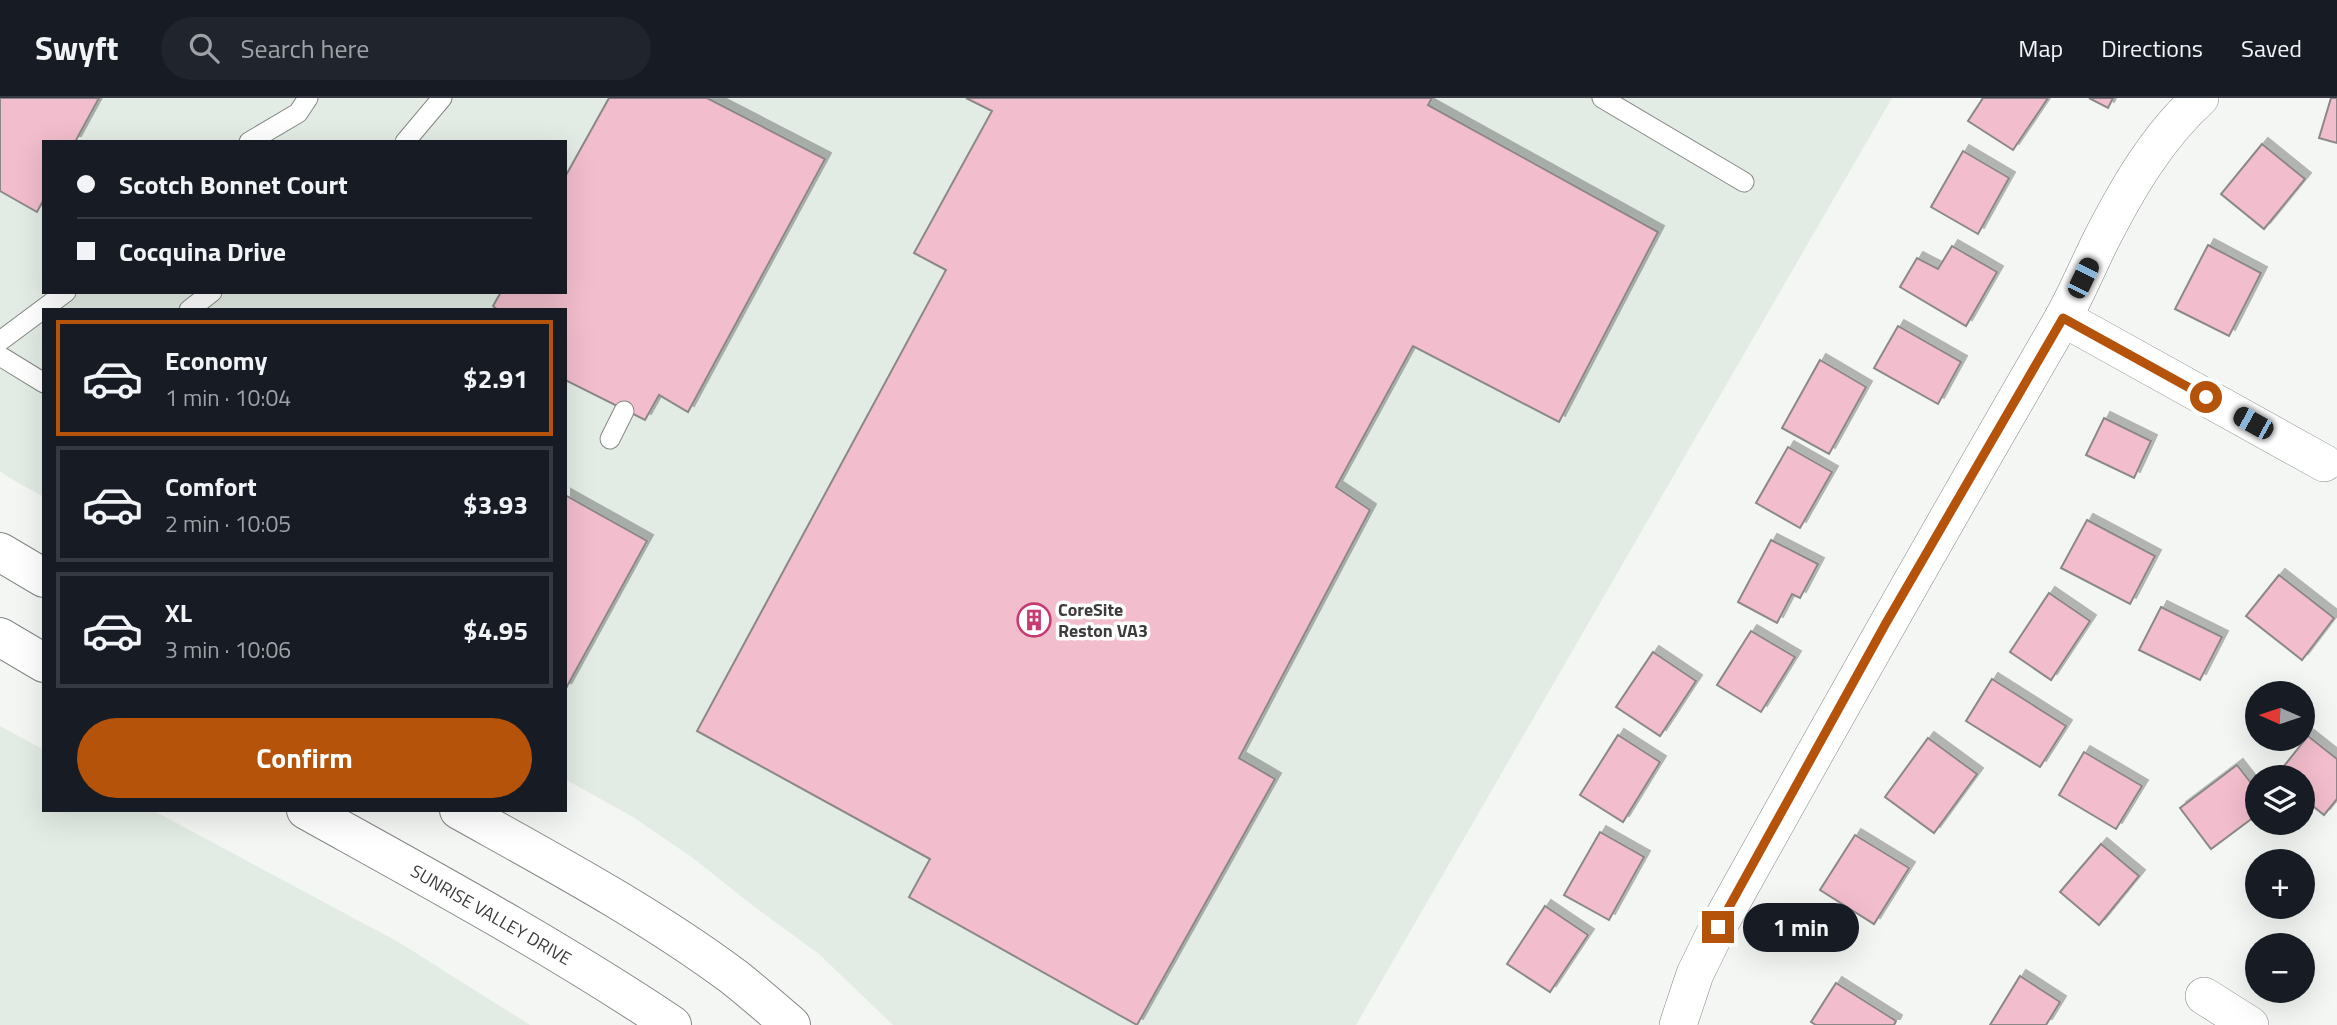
<!DOCTYPE html>
<html lang="en">
<head>
<meta charset="utf-8">
<style>
	:root { --surface:#171b24; --page:#20242c; --text:#f1f3f6; --muted:#9ea1a6; --line:#363941; --accent:#b45309 }
	body { margin:0; font-family:"Titillium Web",sans-serif; background:var(--page); color:var(--text); height:100vh; display:flex; flex-direction:column; font-size:26px; white-space:nowrap }
	* { box-sizing:border-box; margin:0 }
	p { font-size:23px; color:var(--muted) }
	.icon { flex:none; width:38px; height:38px; fill:none; stroke:currentColor; stroke-width:2; stroke-linecap:round; stroke-linejoin:round }
	.map { position:relative; flex:1; overflow:hidden }
	.details { position:absolute; left:42px; top:210px; width:525px; height:504px; display:flex; flex-direction:column; background:var(--surface); border-radius:0px; box-shadow:0 7px 28px #0002 }
	.details>* { flex:none }
	.top-card { position:absolute; left:42px; top:42px; width:525px; height:154px; border-radius:0px; box-shadow:0 7px 28px #0002; display:grid; align-content:center; height:154px; padding:0 35px; background:var(--surface) }
	.needle { width:46px; rotate:273deg }
	.tools { position:absolute; left:2245px; top:583px; display:grid; gap:14px }
	.tools a { display:grid; place-items:center; width:70px; height:70px; border-radius:50%; background:var(--surface); box-shadow:0 7px 28px #0002; font-size:35px }
	.end { position:absolute; width:32px; height:32px; margin:-16px; border:9px solid #b45309; background:#fff; box-shadow:0 0 0 4px #fff }
	.from { border-radius:50% }
	.bubble { position:absolute; height:49px; border-radius:24px; background:var(--surface); box-shadow:0 7px 28px #0002; font-size:23px; font-weight:700; line-height:49px; text-align:center }
	.car { position:absolute; width:21px; height:42px; margin:-21px -10px; border-radius:9px; box-shadow:0 0 5px 2px #0007; background:linear-gradient(#222 24%,#8ab4d8 0 40%,#222 0 76%,#8ab4d8 0 86%,#222 0) }
	.top-card b { display:flex; align-items:center; gap:24px; height:66px; font-size:26px }
	.top-card b+b { border-top:2px solid var(--line) }
	.top-card i { width:18px; height:18px; background:var(--text) }
	ul { padding:12px 0 0; list-style:none }
	li { display:flex; align-items:center; gap:21px; height:116px; margin:0 14px 10px; padding:0 21px; border:4px solid var(--line); border-radius:0px }
	li div { flex:1 }
	li b { display:block; font-size:26px }
	li em { font-style:normal; font-weight:700 }
	li.on { border-color:var(--accent) }
	li>.icon { width:63px; height:63px; stroke-width:1.5 }
	.action { display:flex; gap:14px; margin-top:auto; padding:14px 35px }
	.action a { flex:1; height:80px; border-radius:42px; background:var(--accent); color:#fff; font-size:28px; font-weight:700; line-height:80px; text-align:center }
	header { display:flex; align-items:center; gap:42px; box-sizing:border-box; height:98px; padding:0 35px; background:var(--surface); border-bottom:2px solid var(--line) }
	header strong { font-size:33px }
	nav { display:flex; gap:38px; margin-inline-start:auto; font-size:24px }
	.search { width:490px; height:63px; background:var(--page); display:flex; align-items:center; gap:18px; box-sizing:border-box; padding:0 24px; border-radius:38px; color:var(--muted); font-size:26px }
	.map>svg:first-child { display:block }
	.built { fill:#e2ebe4; fill-rule:evenodd }
	.building { fill:#f2bdcc; stroke:#8c8889; stroke-width:2; filter:url(#shadow) }
	.lines { fill:none; stroke-linecap:round; stroke-linejoin:round }
	.service-casing { stroke:#848785; stroke-width:21 }
	.minor-casing { stroke:#848785; stroke-width:38 }
	.secondary-casing { stroke:#848785; stroke-width:40 }
	.service { stroke:#fff; stroke-width:19 }
	.minor { stroke:#fff; stroke-width:37 }
	.secondary { stroke:#fff; stroke-width:38 }
	.route { stroke:#b45309; stroke-width:9 }
	.labels { text-anchor:middle; stroke-width:7; stroke-linejoin:round; paint-order:stroke }
	.poi-label { font-size:18px; font-weight:bold; fill:#3b3c3b; stroke:#fff; text-anchor:start }
	.street-label { font-size:18px; fill:#3b3c3b; stroke:#fff }
</style>
</head>
<body>
<header>
<strong>Swyft</strong>
<div class="search"><svg class="icon" aria-label="search" viewBox="0 0 24 24"><circle cx="10" cy="10" r="6"/><path d="M15 15l6 6"/></svg>Search here</div>
<nav><a>Map</a><a>Directions</a><a>Saved</a></nav>
</header>
<div class="map">
<svg width="2337" height="927" viewBox="0 0 2337 927">
	<defs>
		<filter id="shadow"><feDropShadow dx="6" dy="-6" stdDeviation="0" flood-color="#0004"/></filter>
	</defs>
	<rect width="100%" height="100%" fill="#f3f6f3"/>
	<g class="built">
		<path d="M0 0H1892L1356 927H893L819 856 752 807 693 760 633 719 565 681V212H44V399L8 379 0 373ZM44 44H565V194H44Z"/>
		<polygon points="0,628 44,652 44,712 152,712 400,845 530,927 0,927"/>
	</g>
	<g class="building">
		<polygon points="0,0 99,0 75,44 44,44 44,101 37,114 0,93"/>
		<polygon points="609,0 707,0 825,61 688,314 659,297 645,322 565,282 565,212 498,212 493,208 501,194 565,194 565,79"/>
		<polygon points="966,0 1432,0 1428,7 1658,134 1559,324 1413,248 1336,389 1370,412 1239,660 1275,681 1137,927 909,799 930,761 697,633 946,172 914,155 992,13"/>
		<polygon points="1983,0 2048,0 2013,52 1968,23"/>
		<polygon points="2089,0 2113,0 2108,10"/>
		<polygon points="2331,0 2337,0 2337,45 2319,40"/>
		<polygon points="2262,46 2305,81 2264,131 2221,96"/>
		<polygon points="1963,53 2009,80 1978,136 1931,109"/>
		<polygon points="2208,147 2261,175 2229,238 2175,211"/>
		<polygon points="1952,148 1997,174 1966,228 1900,189 1917,160 1938,171"/>
		<polygon points="1898,228 1961,264 1938,306 1874,270"/>
		<polygon points="1820,262 1866,289 1829,356 1782,330"/>
		<polygon points="2104,320 2151,343 2134,380 2086,357"/>
		<polygon points="1788,349 1832,374 1800,430 1756,405"/>
		<polygon points="565,397 647,443 565,592"/>
		<polygon points="2087,422 2155,458 2130,506 2061,470"/>
		<polygon points="1771,442 1818,466 1800,500 1792,496 1777,525 1738,504"/>
		<polygon points="2279,477 2334,520 2302,562 2246,518"/>
		<polygon points="2049,495 2090,523 2051,582 2010,554"/>
		<polygon points="2161,509 2222,539 2200,582 2139,552"/>
		<polygon points="1751,533 1795,559 1761,614 1717,587"/>
		<polygon points="1653,554 1696,583 1660,638 1616,609"/>
		<polygon points="1992,581 2066,628 2040,669 1966,623"/>
		<polygon points="1618,637 1660,664 1623,724 1580,697"/>
		<polygon points="2308,638 2337,661 2337,701 2324,717 2303,700 2303,679 2276,678"/>
		<polygon points="1928,640 1977,676 1934,735 1885,699"/>
		<polygon points="2084,654 2142,688 2116,731 2059,697"/>
		<polygon points="2237,667 2258,694 2258,716 2211,751 2180,710"/>
		<polygon points="1600,734 1644,759 1609,822 1564,797"/>
		<polygon points="1855,737 1909,770 1874,826 1820,792"/>
		<polygon points="2101,746 2139,778 2099,827 2060,794"/>
		<polygon points="1545,808 1588,837 1550,894 1507,866"/>
		<polygon points="2020,878 2060,904 2046,927 1990,927"/>
		<polygon points="1836,885 1896,923 1894,927 1816,927 1811,924"/>
	</g>
	<g class="lines">
		<defs>
			<g id="service">
				<polyline points="1602,0 1744,84"/>
				<polyline points="249,44 298,15 308,0"/>
				<polyline points="405,44 442,0"/>
				<polyline points="189,212 212,194"/>
				<polyline points="0,243 66,194"/>
				<polyline points="0,258 44,285"/>
				<polyline points="610,341 624,313"/>
			</g>
			<g id="minor">
				<polyline points="2063,220 2324,365"/>
				<polyline points="2204,898 2250,927"/>
				<path d="M1678 927 1695 876 1718 829C1830 627 1943 427 2059 227 2075 200 2087 170 2101 142 2127 91 2157 39 2200 0"/>
			</g>
			<g id="secondary">
				<polyline points="0,454 44,480"/>
				<polyline points="0,539 44,565"/>
				<path d="M306 712C430 781 554 848 672 927"/>
				<path d="M459 712C552 764 648 815 734 879 753 894 772 911 791 927"/>
			</g>
		</defs>
		<use href="#service" class="service-casing"/>
		<use href="#minor" class="minor-casing"/>
		<use href="#secondary" class="secondary-casing"/>
		<use href="#service" class="service"/>
		<use href="#minor" class="minor"/>
		<use href="#secondary" class="secondary"/>
	</g>
	<g class="lines">
		<polyline class="route" points="1718,829 1886,525 2063,220 2206,299"/>
	</g>
	<defs>
		<symbol id="building-ring" viewBox="-11 -11 22 22"><circle r="9.5" fill="#fff" stroke="#c63b72" stroke-width="1.5"/><path d="M-4-6H4V6H1V3H-1V6H-4ZM-2.5-4.3h1.7v1.8h-1.7ZM.8-4.3h1.7v1.8H.8ZM-2.5-1h1.7V.8h-1.7ZM.8-1h1.7V.8H.8Z" fill="#c63b72"/></symbol>
	</defs>
	<g fill-rule="evenodd">
		<use href="#building-ring" x="1015" y="503" width="38" height="38"/>
	</g>
	<g class="labels">
		<g class="poi-label">
			<text x="1058" y="518">CoreSite<tspan x="1058" dy="21">Reston VA3</tspan></text>
		</g>
		<g class="street-label">
			<text transform="translate(491 817) rotate(30)" y="6">SUNRISE VALLEY DRIVE</text>
		</g>
	</g>
</svg>
<div class="tools">
<a><svg class="needle" viewBox="-14 -14 28 28"><path d="M0-13l5 13h-10z" fill="#e53935"/><path d="M0 13l5-13h-10z" fill="#9ea1a6"/></svg></a>
<a><svg class="icon" aria-label="layers" viewBox="0 0 24 24"><path d="M12 4l9 5-9 5-9-5zM3 14l9 5 9-5"/></svg></a>
<a>+</a>
<a>−</a>
</div>
<i class="end from" style="left:2206px;top:299px"></i>
<i class="end" style="left:1718px;top:829px"></i>
<div class="bubble" style="left:1743px;top:805px;width:116px">1 min</div>
<i class="car" style="left:2083px;top:180px;rotate:26deg"></i>
<i class="car" style="left:2253px;top:325px;rotate:299deg"></i>
<div class="top-card">
<b><i class="from"></i>Scotch Bonnet Court</b>
<b><i></i>Cocquina Drive</b>
</div>
<section class="details">
<ul>
<li class="on"><svg class="icon" aria-label="car" viewBox="0 0 24 24"><path d="M5 17H2v-5l4-1 3-4h7l3 4 3 1v5h-3M9 17h6M6 11h13"/><circle cx="7" cy="17" r="2"/><circle cx="17" cy="17" r="2"/></svg><div><b>Economy</b><p>1 min · 10:04</p></div><em>$2.91</em></li>
<li><svg class="icon" aria-label="car" viewBox="0 0 24 24"><path d="M5 17H2v-5l4-1 3-4h7l3 4 3 1v5h-3M9 17h6M6 11h13"/><circle cx="7" cy="17" r="2"/><circle cx="17" cy="17" r="2"/></svg><div><b>Comfort</b><p>2 min · 10:05</p></div><em>$3.93</em></li>
<li><svg class="icon" aria-label="car" viewBox="0 0 24 24"><path d="M5 17H2v-5l4-1 3-4h7l3 4 3 1v5h-3M9 17h6M6 11h13"/><circle cx="7" cy="17" r="2"/><circle cx="17" cy="17" r="2"/></svg><div><b>XL</b><p>3 min · 10:06</p></div><em>$4.95</em></li>
</ul>
<div class="action"><a>Confirm</a></div>
</section>
</div>
</body>
</html>
